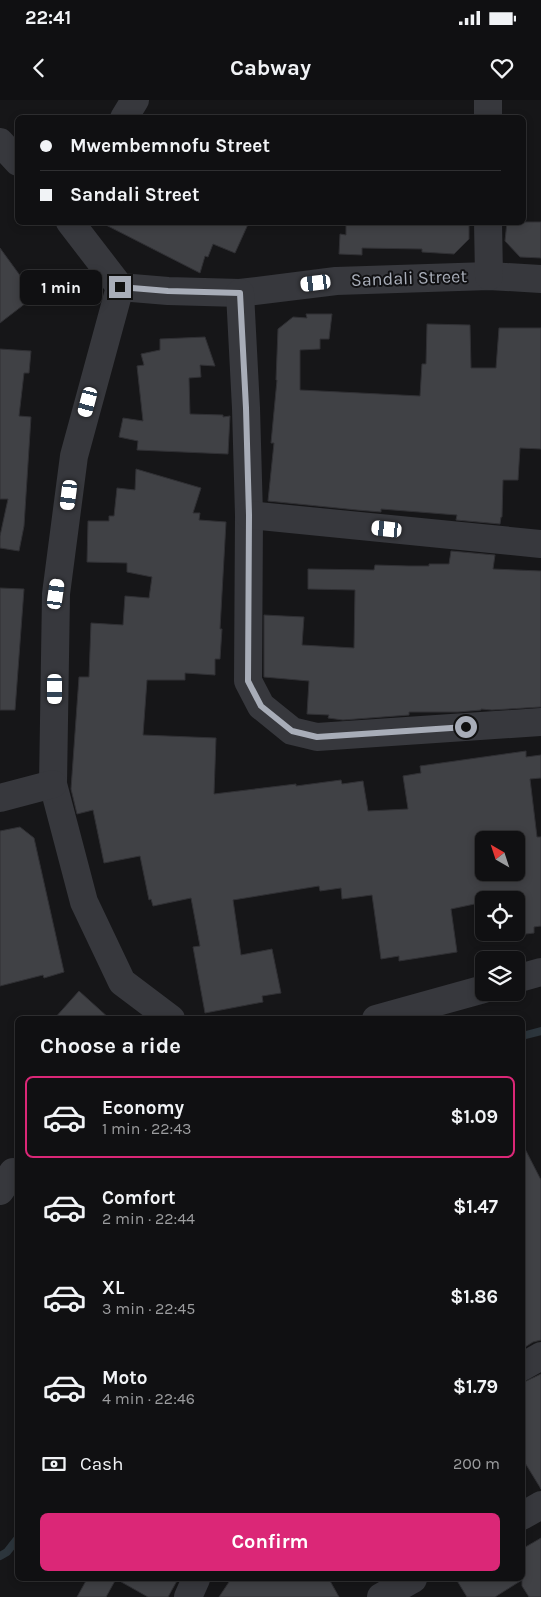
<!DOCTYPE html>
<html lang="en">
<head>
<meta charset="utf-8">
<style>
	:root { --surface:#101012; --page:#19191b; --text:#f1f3f6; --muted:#9c9d9f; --line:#303032; --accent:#db2777 }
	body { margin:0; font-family:Karla,sans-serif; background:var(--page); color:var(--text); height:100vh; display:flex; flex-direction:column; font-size:19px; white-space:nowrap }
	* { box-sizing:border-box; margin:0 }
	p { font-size:16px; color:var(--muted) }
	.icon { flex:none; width:28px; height:28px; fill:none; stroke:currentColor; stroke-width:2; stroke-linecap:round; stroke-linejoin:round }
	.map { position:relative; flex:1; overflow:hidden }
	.sheet { position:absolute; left:15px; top:916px; width:510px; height:565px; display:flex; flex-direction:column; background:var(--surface); border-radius:8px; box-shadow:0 2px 8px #0003,0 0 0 1px var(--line) }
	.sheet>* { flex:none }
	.top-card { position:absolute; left:15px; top:15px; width:511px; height:110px; border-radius:8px; box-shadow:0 2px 8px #0003,0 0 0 1px var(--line); display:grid; align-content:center; height:110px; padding:0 25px; background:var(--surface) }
	.needle { width:32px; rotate:321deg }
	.controls { position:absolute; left:475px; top:731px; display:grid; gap:10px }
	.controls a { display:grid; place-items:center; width:50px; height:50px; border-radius:8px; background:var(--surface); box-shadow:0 2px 8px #0003,0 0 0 1px var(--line); font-size:25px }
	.end { position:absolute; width:22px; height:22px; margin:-11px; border:6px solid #a8adb8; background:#111; box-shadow:0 0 0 2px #111 }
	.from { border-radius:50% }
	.bubble { position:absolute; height:35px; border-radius:8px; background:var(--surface); box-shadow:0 2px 8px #0003,0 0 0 1px var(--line); font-size:16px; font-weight:700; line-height:35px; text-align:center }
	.car { position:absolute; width:15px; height:30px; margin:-15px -8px; border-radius:6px; box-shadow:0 0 4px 1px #0007; background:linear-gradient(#fff 24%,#345 0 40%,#fff 0 76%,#345 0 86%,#fff 0) }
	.top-card b { display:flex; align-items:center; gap:18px; height:48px; font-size:19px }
	.top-card b+b { border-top:1px solid var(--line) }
	.top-card i { width:12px; height:12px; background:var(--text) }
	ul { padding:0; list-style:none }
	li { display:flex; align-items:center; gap:15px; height:82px; margin:0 10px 8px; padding:0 15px; border:2px solid transparent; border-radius:8px }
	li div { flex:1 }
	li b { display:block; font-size:19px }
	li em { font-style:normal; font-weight:700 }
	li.on { border-color:var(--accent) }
	li>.icon { width:45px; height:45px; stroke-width:1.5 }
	h2 { padding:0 25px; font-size:22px; line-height:60px }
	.pay { display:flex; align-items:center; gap:12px; height:55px; padding:0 25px; font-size:19px }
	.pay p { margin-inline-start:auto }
	.button { display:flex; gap:10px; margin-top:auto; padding:10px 25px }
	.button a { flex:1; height:58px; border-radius:8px; background:var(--accent); color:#fff; font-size:20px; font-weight:700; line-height:58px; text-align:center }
	.status { display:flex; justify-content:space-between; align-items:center; height:35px; padding:0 25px; background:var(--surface); direction:ltr }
	.status svg { height:14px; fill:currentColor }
	header { display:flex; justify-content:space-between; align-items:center; height:65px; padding:0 25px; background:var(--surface); font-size:22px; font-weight:700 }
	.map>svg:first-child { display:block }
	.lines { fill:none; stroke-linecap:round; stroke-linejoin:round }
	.stream { stroke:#2c353c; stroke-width:8 }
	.building { fill:#404145; stroke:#303034; fill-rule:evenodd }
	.minor { stroke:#37383d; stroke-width:28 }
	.route { stroke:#a8adb8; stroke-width:6 }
	.labels { text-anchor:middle; stroke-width:4; stroke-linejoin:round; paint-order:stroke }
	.street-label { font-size:18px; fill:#a8adb8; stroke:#111113 }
</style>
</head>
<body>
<div class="status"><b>22:41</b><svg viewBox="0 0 49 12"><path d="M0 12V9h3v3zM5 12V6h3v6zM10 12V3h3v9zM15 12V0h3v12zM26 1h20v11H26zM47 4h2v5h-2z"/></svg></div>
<header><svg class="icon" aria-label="back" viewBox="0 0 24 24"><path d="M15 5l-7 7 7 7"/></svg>Cabway<svg class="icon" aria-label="heart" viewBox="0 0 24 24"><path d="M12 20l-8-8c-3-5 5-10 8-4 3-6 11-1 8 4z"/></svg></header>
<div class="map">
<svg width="541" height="1497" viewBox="0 0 541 1497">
	<rect width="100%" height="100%" fill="#161618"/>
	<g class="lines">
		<g class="stream">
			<polyline points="522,936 541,931"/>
			<polyline points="0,1456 7,1452 18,1438"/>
		</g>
	</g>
	<g class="building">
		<polygon points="100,122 249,122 235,153 213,144 208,157 205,156 200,173"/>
		<polygon points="346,122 469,122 469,139 454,154 422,152 422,149 362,148 362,155 339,154 340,134 346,135"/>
		<polygon points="507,122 541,122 541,158 520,157 505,141"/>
		<polygon points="0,148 35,196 0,223"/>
		<polygon points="306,214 332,214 329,239 320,239 320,249 300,250 300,290 420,296 422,264 426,264 427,224 470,225 471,268 496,268 499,228 541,228 541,349 520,348 518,380 503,380 502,417 501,417 500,424 456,420 457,415 381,409 381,412 357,410 268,401 274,343 271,343 277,280 276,280 278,229 293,217 307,218"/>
		<polygon points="205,237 215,266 200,265 201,277 189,278 190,314 223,315 223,317 230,316 228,354 137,350 138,341 119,337 123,318 143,321 137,266 144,265 141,254 160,250 160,239"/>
		<polygon points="0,249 31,251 29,273 24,273 19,316 31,317 24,426 19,451 0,448 0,436 8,399 0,399"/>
		<path d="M136 369 201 388 193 413H200L199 420 226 422 220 529H222L220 559H215V575L185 573V580H147L143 635 216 638 214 694 296 684V686L341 680 342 684 363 681 368 711 408 709 403 676 421 673 420 666 526 651V657L541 655V678L530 679 537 737H541V826L534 827V833L492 838 491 832H516V800H484V802L451 809 457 852 399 861V856L381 859 372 795 342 799 341 788 320 791 319 786 233 800 241 855 272 849 281 893 262 896 263 902 205 913 193 847 200 846 191 798 153 806 151 799 149 800 140 756 104 763 93 710 77 714 71 689 79 577H89L91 523 123 525 125 496 149 498 152 477 127 472V463L87 462 88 421H109V416H114L117 388 135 390ZM484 740H516V772H484Z"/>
		<polygon points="451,451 495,455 493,469 541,471 541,607 492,610 481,609 481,610 458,612 409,612 409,615 343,620 328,618 329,615 307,614 309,581 264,577 264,515 304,517 302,545 354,548 355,490 308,489 308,469 374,470 375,465 409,466 429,466 429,464 449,464"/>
		<polygon points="0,488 24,489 15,610 0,610"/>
		<polygon points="20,727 34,738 64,872 44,878 43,875 0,886 0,731"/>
		<polygon points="79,891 110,919 54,919"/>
		<polygon points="522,1043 541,1080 541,1240 533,1242 522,1249"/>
		<polygon points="541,1274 541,1389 522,1358 522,1283"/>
		<polygon points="541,1438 541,1497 529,1497 522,1486 522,1480 495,1497 467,1497 456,1479 522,1479 522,1449"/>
		<polygon points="87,1479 178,1479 168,1497 148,1497 116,1479 106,1497 77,1497"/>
		<polygon points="231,1479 329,1479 339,1497 219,1497"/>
	</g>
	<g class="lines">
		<g class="minor">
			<polyline points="488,0 488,18"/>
			<polyline points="124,18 135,0"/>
			<polyline points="0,42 18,62"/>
			<polyline points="70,122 120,187 168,191 240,193 336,181 489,176 541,179"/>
			<polyline points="488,122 489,176"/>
			<polyline points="120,187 74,356 56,494 53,684 84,802 122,882 171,919"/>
			<polyline points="240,193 246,308 249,415 248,581 261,606 292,631 317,637 541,622"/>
			<polyline points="249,415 541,444"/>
			<polyline points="0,698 53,684"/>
			<polyline points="516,879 541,872"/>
			<polyline points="376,919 484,889"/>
			<polyline points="0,1091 13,1072"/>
			<polyline points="522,1267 541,1256"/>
			<polyline points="522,1416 541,1405"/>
			<polyline points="188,1497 196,1479"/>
			<polyline points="381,1497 413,1479"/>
		</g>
	</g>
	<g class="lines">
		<polyline class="route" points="120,187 168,191 240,193 246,308 249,415 248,581 261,606 292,631 317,637 466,627"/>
	</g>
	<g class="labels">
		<g class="street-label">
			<text transform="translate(409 178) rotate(-2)" y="6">Sandali Street</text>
		</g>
	</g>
</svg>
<div class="controls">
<a><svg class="needle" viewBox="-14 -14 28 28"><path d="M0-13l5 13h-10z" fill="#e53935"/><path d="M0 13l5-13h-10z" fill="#9c9d9f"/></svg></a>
<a><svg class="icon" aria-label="locate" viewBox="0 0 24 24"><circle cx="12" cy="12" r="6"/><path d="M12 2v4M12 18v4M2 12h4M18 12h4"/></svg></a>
<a><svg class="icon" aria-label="layers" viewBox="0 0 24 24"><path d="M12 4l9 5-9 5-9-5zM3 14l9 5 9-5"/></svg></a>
</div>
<i class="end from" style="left:466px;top:627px"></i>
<i class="end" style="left:120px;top:187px"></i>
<div class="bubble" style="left:20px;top:170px;width:82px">1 min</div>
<i class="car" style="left:316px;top:183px;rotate:263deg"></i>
<i class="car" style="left:88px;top:302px;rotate:195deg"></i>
<i class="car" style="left:69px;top:395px;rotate:187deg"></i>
<i class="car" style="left:387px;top:429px;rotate:276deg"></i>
<i class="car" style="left:56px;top:494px;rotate:8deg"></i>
<i class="car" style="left:55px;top:589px;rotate:180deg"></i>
<div class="top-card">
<b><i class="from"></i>Mwembemnofu Street</b>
<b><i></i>Sandali Street</b>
</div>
<section class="sheet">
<h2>Choose a ride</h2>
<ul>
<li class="on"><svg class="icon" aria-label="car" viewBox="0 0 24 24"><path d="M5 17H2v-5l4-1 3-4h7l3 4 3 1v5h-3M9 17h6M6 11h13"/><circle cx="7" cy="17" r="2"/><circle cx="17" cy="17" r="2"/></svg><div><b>Economy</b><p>1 min · 22:43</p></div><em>$1.09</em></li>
<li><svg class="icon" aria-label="car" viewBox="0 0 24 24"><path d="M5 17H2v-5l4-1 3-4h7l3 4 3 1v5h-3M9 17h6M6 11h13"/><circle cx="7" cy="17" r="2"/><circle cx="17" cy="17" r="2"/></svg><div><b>Comfort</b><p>2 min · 22:44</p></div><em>$1.47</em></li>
<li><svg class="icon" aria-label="car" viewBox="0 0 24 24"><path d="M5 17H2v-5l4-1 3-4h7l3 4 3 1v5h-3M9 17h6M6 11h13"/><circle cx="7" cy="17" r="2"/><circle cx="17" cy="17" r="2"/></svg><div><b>XL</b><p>3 min · 22:45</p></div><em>$1.86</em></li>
<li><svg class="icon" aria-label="car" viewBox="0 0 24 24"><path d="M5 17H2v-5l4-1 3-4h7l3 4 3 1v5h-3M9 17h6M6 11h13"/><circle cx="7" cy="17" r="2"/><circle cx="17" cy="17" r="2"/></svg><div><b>Moto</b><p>4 min · 22:46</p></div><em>$1.79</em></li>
</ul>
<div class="pay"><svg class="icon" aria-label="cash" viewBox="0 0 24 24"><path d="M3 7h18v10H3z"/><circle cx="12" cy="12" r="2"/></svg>Cash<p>200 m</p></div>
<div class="button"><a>Confirm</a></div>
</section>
</div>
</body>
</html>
